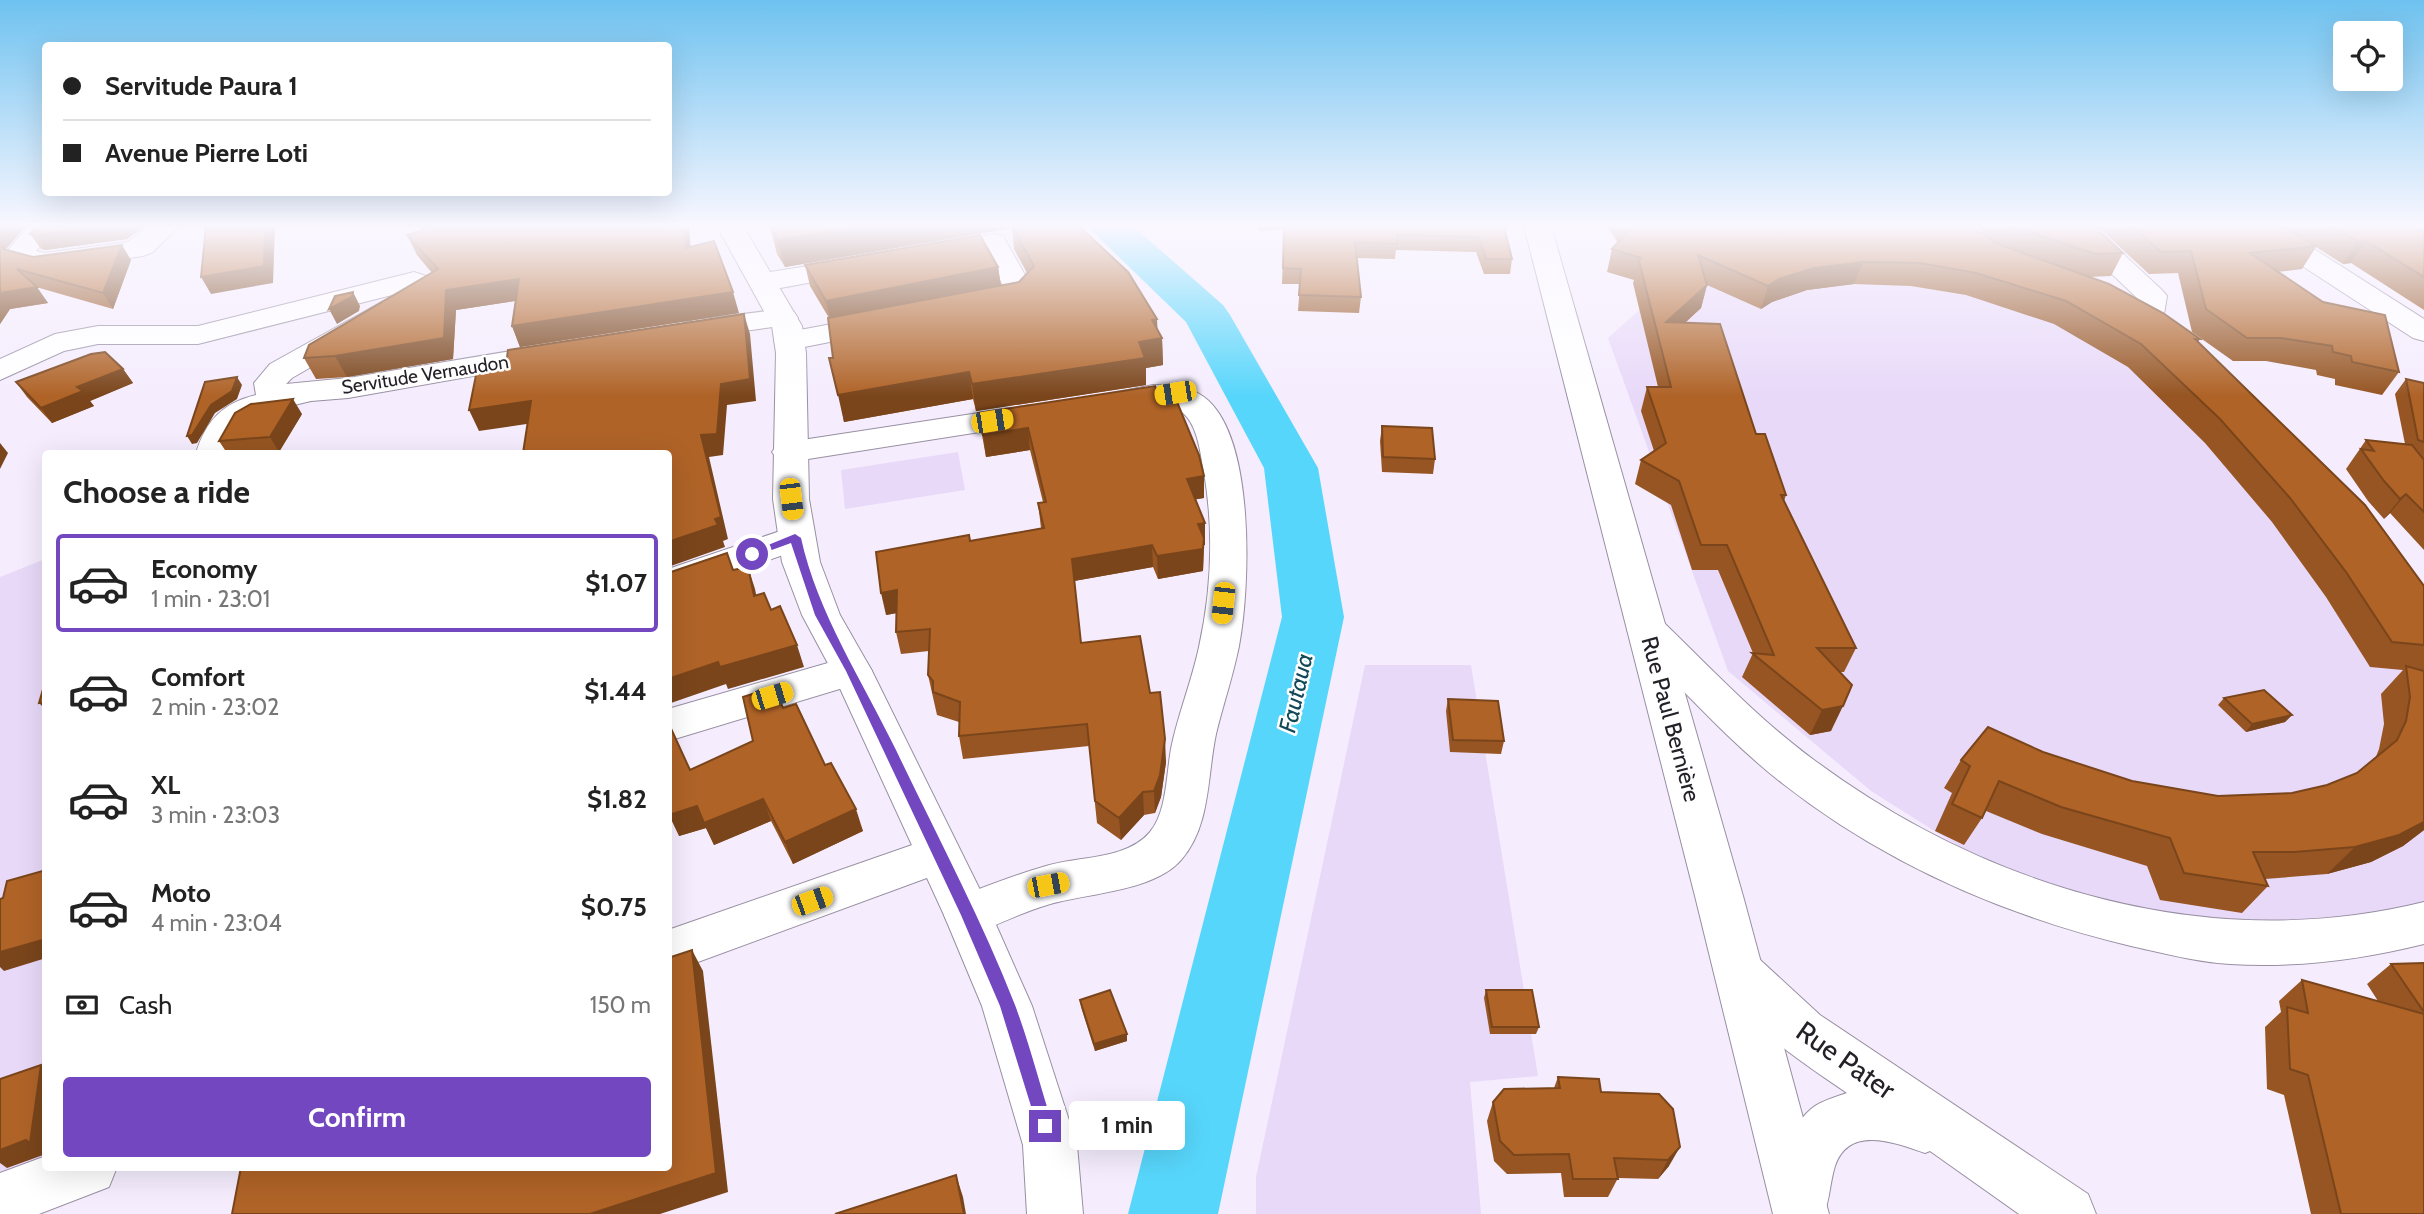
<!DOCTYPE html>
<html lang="en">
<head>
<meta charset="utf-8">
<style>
	:root { --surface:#fff; --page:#f2f2f2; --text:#222; --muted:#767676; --line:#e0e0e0; --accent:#7247c0 }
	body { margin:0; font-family:Cabin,sans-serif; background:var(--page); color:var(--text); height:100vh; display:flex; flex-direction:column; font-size:26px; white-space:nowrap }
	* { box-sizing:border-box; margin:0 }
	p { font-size:23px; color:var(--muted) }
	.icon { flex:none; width:38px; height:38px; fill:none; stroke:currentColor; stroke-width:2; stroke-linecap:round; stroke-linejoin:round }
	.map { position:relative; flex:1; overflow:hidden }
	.drawer { position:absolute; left:42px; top:450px; width:630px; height:721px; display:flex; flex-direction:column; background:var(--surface); border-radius:7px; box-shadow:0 7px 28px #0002 }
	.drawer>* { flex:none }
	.top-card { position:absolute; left:42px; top:42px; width:630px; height:154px; border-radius:7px; box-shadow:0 7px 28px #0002; display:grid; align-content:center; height:154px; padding:0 21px; background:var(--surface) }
	.buttons { position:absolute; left:2333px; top:21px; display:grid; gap:14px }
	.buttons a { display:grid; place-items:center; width:70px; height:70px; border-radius:7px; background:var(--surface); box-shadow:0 7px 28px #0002; font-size:35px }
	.end { position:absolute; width:32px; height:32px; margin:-16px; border:9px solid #7247c0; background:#fff; box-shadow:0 0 0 4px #fff }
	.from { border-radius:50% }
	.bubble { position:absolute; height:49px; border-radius:7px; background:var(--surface); box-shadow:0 7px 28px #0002; font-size:23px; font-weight:800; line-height:49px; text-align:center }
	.car { position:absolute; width:21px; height:42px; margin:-21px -10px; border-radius:9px; box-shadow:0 0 5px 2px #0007; background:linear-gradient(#f5c518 24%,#345 0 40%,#f5c518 0 76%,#345 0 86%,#f5c518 0) }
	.top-card b { display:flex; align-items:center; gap:24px; height:66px; font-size:26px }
	.top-card b+b { border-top:2px solid var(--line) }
	.top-card i { width:18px; height:18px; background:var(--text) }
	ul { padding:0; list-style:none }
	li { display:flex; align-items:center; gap:21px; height:98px; margin:0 14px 10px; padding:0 7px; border:4px solid transparent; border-radius:7px }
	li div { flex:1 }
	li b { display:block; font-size:26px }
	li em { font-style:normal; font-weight:800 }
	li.current { border-color:var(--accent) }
	li>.icon { width:63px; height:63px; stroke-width:1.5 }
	h2 { padding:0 21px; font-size:32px; line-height:84px }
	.pay { display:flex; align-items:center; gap:18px; height:77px; padding:0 21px; font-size:26px }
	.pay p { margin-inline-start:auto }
	.primary-button { display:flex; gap:14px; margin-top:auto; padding:14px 21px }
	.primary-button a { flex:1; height:80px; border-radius:7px; background:var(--accent); color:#fff; font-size:28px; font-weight:800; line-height:80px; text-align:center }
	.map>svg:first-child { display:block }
	.green { fill:#e8d9f9 }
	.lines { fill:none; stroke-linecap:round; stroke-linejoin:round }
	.river { fill:#57d6fb; fill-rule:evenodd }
	.minor-casing { stroke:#988fa2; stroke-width:2 }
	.major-casing { stroke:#988fa2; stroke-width:2 }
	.minor { fill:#fff; fill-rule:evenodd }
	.major { fill:#fff; fill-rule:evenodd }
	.wall { fill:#965522 }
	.shaded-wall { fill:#7a451b }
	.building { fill:#af6327; stroke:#7a451b; stroke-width:2 }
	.route { fill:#7247c0 }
	.labels { text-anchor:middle; stroke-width:5; stroke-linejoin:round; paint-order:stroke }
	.far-street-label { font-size:19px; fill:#242028; stroke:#fefefe }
	.street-label { font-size:23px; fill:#242028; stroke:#fefefe }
	.water-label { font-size:24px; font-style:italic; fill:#114958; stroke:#fefefe }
	.near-street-label { font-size:28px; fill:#242028; stroke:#fefefe }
</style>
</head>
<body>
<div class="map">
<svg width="2424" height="1214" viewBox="0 0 2424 1214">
	<rect width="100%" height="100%" fill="#f5edfe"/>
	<g class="green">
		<polygon points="1694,261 2084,289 2424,609 2424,908 2383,920 2259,921 2181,918 2089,903 1963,849 1871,791 1728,671 1608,338"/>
		<polygon points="958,452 965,490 845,509 841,470"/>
		<polygon points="45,559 46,1167 0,1191 0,577"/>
		<polygon points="1365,665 1471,665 1538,1076 1470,1082 1481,1214 1256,1214 1256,1177"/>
	</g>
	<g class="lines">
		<polygon class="river" points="1087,226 1133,226 1223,305 1230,315 1318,468 1344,617 1218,1214 1128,1214 1282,617 1264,468 1186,322"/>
		<defs>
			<g id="minor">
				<polygon points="29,226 57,226 36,251 45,253 128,242 149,226 179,226 153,252 143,256 43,270 15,262 8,250"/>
				<polygon points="2068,226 2093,226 2162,290 2167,296 2163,320 2159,326 2148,329 2137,326 2133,320 2137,298 2070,234"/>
				<polygon points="2246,226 2278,226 2424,319 2424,341 2413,338 2250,232"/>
				<path d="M993 234 1003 236 1034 291C1022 310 991 317 970 311L965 305 970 299 1005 289 979 242 983 236Z"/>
				<polygon points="858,258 868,260 872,266 868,272 764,291 754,288 750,282 754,276 764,273"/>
				<path d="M414 272 435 279 439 285 431 298 292 378 286 384 348 378 559 343 570 345 574 352 570 359 559 361 348 398 311 401 265 412 238 429 230 453H196C206 420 223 403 256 395L254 383 270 364 396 294 198 344H98L64 351 0 380V359L55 334 98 326H198Z"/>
				<polygon points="783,309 794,312 798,318 794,324 695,338 684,335 680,329 684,323 695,320"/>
				<polygon points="880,315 891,318 895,324 891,330 789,350 778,347 774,341 778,335 789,332"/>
				<path d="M1153 385C1170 385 1189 386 1204 397 1256 436 1250 589 1239 646 1233 676 1223 705 1216 734 1207 776 1211 826 1181 860 1153 892 1086 893 1047 905 1020 913 995 926 968 936L951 930 944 915 951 900C982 888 1014 875 1046 866 1078 856 1127 860 1150 832 1168 810 1166 771 1172 744 1179 712 1192 680 1199 647 1212 588 1214 526 1203 467 1200 450 1197 425 1183 413 1159 391 1124 417 1097 410L1092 403 1097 396Z"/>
				<polygon points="1031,405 1043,408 1047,415 1043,422 789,462 777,459 772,452 777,445 789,442"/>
				<polygon points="795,526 808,530 813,538 808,546 668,596 668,569"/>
				<path d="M1647 616 1661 620C1711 668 1758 719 1814 760 1988 889 2210 955 2424 902V944C2360 960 2295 968 2230 964 2196 962 2163 953 2131 946 2005 916 1884 863 1782 783 1728 741 1682 688 1633 640L1627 630 1633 620Z"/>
				<polygon points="852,656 866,661 872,671 866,681 668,741 668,709"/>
				<polygon points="938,836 954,842 961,855 954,868 668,973 668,930"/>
				<path d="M1739 951 1757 957 1820 1015 2088 1194 2096 1214H2019L1930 1151 1925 1153C1896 1143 1849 1124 1835 1166 1830 1182 1830 1198 1824 1214H1778C1766 1183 1787 1130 1811 1109 1820 1101 1836 1097 1847 1093 1805 1064 1735 1019 1714 973L1721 957Z"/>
				<polygon points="46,1156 46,1167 117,1167 109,1187 39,1214 0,1214 0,1173"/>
			</g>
			<g id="major">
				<polygon points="717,226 743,226 802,326 806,353 809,499 820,562 840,615 872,671 985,900 1032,1006 1077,1145 1083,1214 1027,1214 1023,1145 982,1006 944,915 832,671 802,615 782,562 773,499 776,353 772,326"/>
				<polygon points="1524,226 1551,226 1743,896 1829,1214 1773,1214 1695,896"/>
			</g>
		</defs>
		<use href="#minor" class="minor-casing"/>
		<use href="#major" class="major-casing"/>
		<use href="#minor" class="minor"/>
		<use href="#major" class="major"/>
	</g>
	<g class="wall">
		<polygon points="0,226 26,226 5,250 33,257 131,260 113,309 36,287 48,303 10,309 0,324"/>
		<polygon points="770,226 1079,226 1157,329 1162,338 1163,365 1146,368 1146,385 976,411 973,399 844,422 833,358 829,318 810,286 805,265 998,267 1001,285 1019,282 1027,273 1014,249 1012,228 785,267 777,254"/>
		<polygon points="1257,226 1504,226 1512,259 1510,274 1484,274 1476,252 1396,250 1395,259 1357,258 1361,297 1359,313 1298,311 1300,284 1282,284 1284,229 1259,231"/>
		<polygon points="1607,226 1971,226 1991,240 1976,226 2094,226 2123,253 2111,276 2089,277 2200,339 2198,342 2424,586 2424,830 2403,846 2371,862 2327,874 2265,879 2268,886 2242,913 2160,900 2147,866 2042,834 1986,811 1982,818 1964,845 1935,831 1952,793 1944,788 1961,760 2043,752 2132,781 2218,796 2292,793 2327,785 2357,773 2375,759 2379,749 2384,724 2381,694 2403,670 2370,667 2326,597 2272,522 2205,443 2128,367 2054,324 1966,295 1911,286 1854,284 1807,290 1772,302 1761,309 1707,285 1701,308 1685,323 1756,434 1786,495 1784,501 1856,648 1844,672 1840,672 1831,731 1810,735 1742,677 1753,653 1718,570 1692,570 1671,505 1635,484 1641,460 1654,451 1641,411 1647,387 1658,387 1633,283 1634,280 1607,272 1612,249 1618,243"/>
		<polygon points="2097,226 2424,226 2424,310 2351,263 2343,264 2316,247 2302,269 2277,272 2399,372 2382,395 2335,385 2335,379 2317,375 2316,370 2266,361 2233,361 2192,332 2178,273 2149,274"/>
		<polygon points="30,234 127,239 45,250 41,249"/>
		<polygon points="407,235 691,247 739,313 520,347 512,326 515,301 456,310 453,359 347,377 316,379 304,358 432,273 417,255"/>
		<polygon points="123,369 133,383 90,401 94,406 52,423 27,397 16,382"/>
		<polygon points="2406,379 2424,383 2424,550 2390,513 2384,519 2368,501 2346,469 2366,440 2405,444 2395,394"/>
		<polygon points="1160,399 1204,476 1204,498 1195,499 1205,545 1204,545 1203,571 1158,579 1153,567 1074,581 1081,643 1150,693 1166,762 1161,797 1155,813 1144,815 1121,840 1097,823 1089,746 963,759 959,736 959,722 937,715 928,675 929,651 901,654 896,632 897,613 886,615 970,541 1041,528 1038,503 1043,502 1030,450 986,457 978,413"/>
		<polygon points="302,414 279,452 260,453 227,453 219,441"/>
		<polygon points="1382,426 1435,459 1433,474 1382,472 1380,441"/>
		<polygon points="2224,698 2292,715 2285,722 2246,732 2218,705"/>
		<polygon points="1448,699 1504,741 1501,754 1450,752 1446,711"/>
		<polygon points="783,708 825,765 863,831 793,864 771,821 714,845 706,828 679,836 690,770 753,741"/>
		<polygon points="2424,963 2424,1214 2311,1214 2284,1095 2267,1089 2265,1027 2281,1012 2279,1001 2302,980 2378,1001 2367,984 2391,964"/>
		<polygon points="1486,990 1539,1027 1536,1034 1490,1034 1484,998"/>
		<polygon points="1080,1000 1127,1041 1095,1051 1081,1007"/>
		<polygon points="1558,1077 1601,1092 1659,1094 1669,1166 1658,1179 1618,1178 1608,1197 1564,1197 1561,1173 1507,1174 1494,1161 1487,1121 1493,1102 1554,1088"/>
	</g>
	<g class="shaded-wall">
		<polygon points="2,226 26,226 5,250 14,265 0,243 0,228"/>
		<polygon points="100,226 145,226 127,239 45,250 35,235"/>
		<polygon points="265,226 275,226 273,283 211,294 201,277"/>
		<polygon points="685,226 689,226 692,268 686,248"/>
		<polygon points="866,226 1011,226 1012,228 785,267 778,240"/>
		<polygon points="2366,241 2351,263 2343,264 2358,242"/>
		<polygon points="122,245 131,260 113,309 103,293"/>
		<polygon points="1863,262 1854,284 1807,290 1772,302 1761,309 1768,286 1779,279 1814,268"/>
		<polygon points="998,267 1001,287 831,322 826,301"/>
		<polygon points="519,279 527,299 456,310 453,359 347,377 335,356 446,290"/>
		<polygon points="1707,285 1701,308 1660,345 1666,322"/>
		<polygon points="37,287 48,303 10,309 0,324 0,293"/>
		<polygon points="353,292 360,306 359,311 337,324 329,309"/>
		<polygon points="733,292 739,313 520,347 512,326"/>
		<polygon points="744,314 750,334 756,401 727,405 723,455 709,457 728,539 723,541 725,547 668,567 668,542 715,519 701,435 721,384"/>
		<polygon points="1157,319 1158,339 1162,338 1163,365 1146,368 1146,385 976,411 972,384 1139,342 1152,320"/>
		<polygon points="123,369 133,383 90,401 94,406 52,423 41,408 77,387"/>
		<polygon points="969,372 973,399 844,422 838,395"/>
		<polygon points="237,377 242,385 237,399 215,413 197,443 192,444 187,436 211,405"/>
		<polygon points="293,399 302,414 279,452 270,437"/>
		<polygon points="531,401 540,422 479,431 469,410"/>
		<polygon points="1028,428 1030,450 986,457 983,435"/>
		<polygon points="0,443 8,453 0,469"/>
		<polygon points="1204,476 1204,498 1187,501 1187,479"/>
		<polygon points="2406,494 2390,513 2384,519 2400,499"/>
		<polygon points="1205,523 1205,545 1204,545 1203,571 1158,579 1157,556 1198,524"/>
		<polygon points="1152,545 1153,567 1074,581 1072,559"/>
		<polygon points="748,567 755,589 761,618 754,596"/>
		<polygon points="897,590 902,612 886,615 881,593"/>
		<polygon points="797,645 804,667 728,689 726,684 668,704 668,679 718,662"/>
		<polygon points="46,702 46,710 39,703"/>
		<polygon points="1843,706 1831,731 1810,735 1822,710"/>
		<polygon points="2292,715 2285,722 2246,732 2252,724"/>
		<polygon points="1165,739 1166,762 1161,797 1155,813 1154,791"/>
		<polygon points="1143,792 1144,815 1121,840 1119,818"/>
		<polygon points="763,799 771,821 714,845 706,828 679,836 669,815 697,806"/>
		<polygon points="856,809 863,831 793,864 785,842"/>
		<polygon points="2424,822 2424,830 2403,846 2371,862 2327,874 2355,847"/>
		<polygon points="46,939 46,958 4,971 0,967 0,952"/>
		<polygon points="692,950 703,971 728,1192 660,1214 590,1214"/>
		<polygon points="1127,1034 1127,1041 1095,1051 1094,1044"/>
		<polygon points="41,1065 46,1068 46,1154 7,1168 0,1163 0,1150"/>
		<polygon points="1680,1147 1669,1166 1658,1179 1668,1160"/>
		<polygon points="956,1175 963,1197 966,1214 964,1214"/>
	</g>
	<g class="building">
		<polygon points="36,226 105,226 35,235 30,234"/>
		<polygon points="206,226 265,226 264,266 201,277"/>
		<polygon points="424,226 685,226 686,248 714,241 733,292 512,326 519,279 446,290 444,338 335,356 304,358 309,345 438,269 407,235 423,230"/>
		<polygon points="770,226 866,226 778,240"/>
		<polygon points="1012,226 1079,226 1128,272 1157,319 1152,320 1162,338 1139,342 1145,358 972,384 969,372 838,395 829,358 833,358 828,318 1019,282 1034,266"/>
		<polygon points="1284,226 1504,226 1512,259 1486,259 1479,237 1397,235 1397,244 1355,242 1361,297 1299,295 1301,269 1283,268"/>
		<polygon points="1626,226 1971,226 1998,244 2109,284 2163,313 2200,339 2195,339 2365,505 2424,586 2424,645 2392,642 2346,572 2290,498 2220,419 2141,344 2066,301 1976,273 1920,263 1863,262 1814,268 1779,279 1768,286 1698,255 1707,285 1666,322 1720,324 1756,434 1765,434 1786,495 1781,495 1856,648 1817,648 1852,685 1843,706 1822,710 1752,653 1774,655 1727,545 1701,545 1679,481 1641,460 1666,443 1647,387 1671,387 1639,261 1641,258 1612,249 1629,230"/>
		<polygon points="2011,226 2094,226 2123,253 2096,254"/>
		<polygon points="2132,226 2283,226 2316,246 2250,253 2323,302 2385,315 2399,372 2352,362 2351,356 2333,352 2332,346 2281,338 2247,338 2206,309 2191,251 2161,252"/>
		<polygon points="2332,226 2424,226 2424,277 2366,241 2358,242"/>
		<polygon points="980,235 998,267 826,301 805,265"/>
		<polygon points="0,243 3,249 33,257 122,245 103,293 17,269 37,287 0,293"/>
		<polygon points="353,292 352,297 329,309 335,296"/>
		<polygon points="744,314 750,379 721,384 717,434 701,435 721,517 715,519 718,525 668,542 668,453 523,453 531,401 469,410 477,370 506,365 508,350"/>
		<polygon points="105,352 123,369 77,387 83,391 41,408 16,382 91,354"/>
		<polygon points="237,377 232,391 211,405 192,435 187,436 205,382"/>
		<polygon points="2406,379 2424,383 2424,442 2418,440"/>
		<polygon points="1155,386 1160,399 1175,397 1199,455 1204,476 1187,479 1205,523 1198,524 1204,538 1203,549 1157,556 1152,545 1072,559 1081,643 1140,636 1150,693 1160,692 1165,739 1160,775 1154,791 1143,792 1119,818 1095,801 1087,724 959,736 960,702 933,692 933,681 928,675 930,629 896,632 897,590 881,593 876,552 969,535 970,541 1044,528 1038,503 1046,502 1028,428 983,435 978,413"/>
		<polygon points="293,399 270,437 219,441 235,413 251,404"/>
		<polygon points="1382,426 1432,428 1435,459 1383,457"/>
		<polygon points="2366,440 2412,445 2424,460 2424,512 2406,494 2400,499 2384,481 2361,449 2374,451"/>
		<polygon points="727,553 733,570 748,567 754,596 764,593 771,610 780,606 797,645 720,667 718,662 668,679 668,573"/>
		<polygon points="2406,666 2424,671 2424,822 2399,835 2355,847 2294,852 2253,852 2268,886 2184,873 2170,838 2061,807 1999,781 1982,818 1952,804 1970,766 1961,760 1988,727 2043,752 2132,781 2218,796 2292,793 2327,785 2357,773 2397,740 2406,721 2410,697"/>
		<polygon points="46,679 46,702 39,703"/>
		<polygon points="774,687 783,708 796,704 825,765 831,763 856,809 785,842 763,799 704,823 697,806 669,815 668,722 690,770 753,741 743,697"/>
		<polygon points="2264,690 2292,715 2252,724 2224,698"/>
		<polygon points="1448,699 1498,701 1504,741 1453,740"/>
		<polygon points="46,870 46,939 0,952 0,899 3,898 7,881"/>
		<polygon points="692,950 716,1173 590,1214 232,1214 241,1167 668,1167 668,958"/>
		<polygon points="2424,963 2424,1012 2391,964"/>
		<polygon points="2302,980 2424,1014 2424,1214 2341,1214 2308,1075 2290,1069 2287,1007 2308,1013"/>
		<polygon points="1110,990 1127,1034 1094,1044 1080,1000"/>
		<polygon points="1486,990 1532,990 1539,1027 1492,1027"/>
		<polygon points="41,1065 30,1143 26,1140 0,1150 0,1079"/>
		<polygon points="1558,1077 1599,1079 1601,1092 1659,1094 1673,1109 1680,1147 1668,1160 1614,1158 1618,1179 1573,1179 1569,1154 1514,1155 1500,1141 1493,1102 1504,1089 1560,1088"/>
		<polygon points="956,1175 964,1214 835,1214"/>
	</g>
	<linearGradient id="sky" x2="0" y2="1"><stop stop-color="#6ec2f0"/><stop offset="0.57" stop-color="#faf7ff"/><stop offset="1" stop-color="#faf7ff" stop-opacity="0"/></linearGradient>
	<rect width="2424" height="396" fill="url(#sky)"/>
	<path class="route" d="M795 534 801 538C817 612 863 682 896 750 936 834 981 918 1015 1005 1030 1045 1040 1086 1053 1126L1051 1132H1039L1000 1006 961 915 846 671 815 615 791 543 752 557 746 554Z"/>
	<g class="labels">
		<g class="far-street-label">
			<text transform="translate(425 374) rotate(-9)" y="7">Servitude Vernaudon</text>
		</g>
		<g class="street-label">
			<text transform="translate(1671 719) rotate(75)" y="8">Rue Paul Bernière</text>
		</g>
		<g class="water-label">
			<text transform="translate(1296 693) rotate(-77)" y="8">Fautaua</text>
		</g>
		<g class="near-street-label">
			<text transform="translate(1846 1060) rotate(35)" y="10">Rue Pater</text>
		</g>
	</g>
</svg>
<div class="buttons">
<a><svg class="icon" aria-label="locate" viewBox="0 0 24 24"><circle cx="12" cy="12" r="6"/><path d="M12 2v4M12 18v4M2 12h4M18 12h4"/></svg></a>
</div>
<i class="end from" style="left:752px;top:554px"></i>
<i class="end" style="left:1045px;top:1126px"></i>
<div class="bubble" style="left:1069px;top:1101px;width:116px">1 min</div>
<i class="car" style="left:1175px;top:393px;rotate:261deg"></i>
<i class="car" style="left:992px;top:421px;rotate:81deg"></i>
<i class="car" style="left:791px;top:499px;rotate:173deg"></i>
<i class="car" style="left:1223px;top:603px;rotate:186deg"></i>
<i class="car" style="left:772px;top:696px;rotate:73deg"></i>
<i class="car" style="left:1048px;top:885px;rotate:79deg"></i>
<i class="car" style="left:812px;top:901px;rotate:70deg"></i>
<div class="top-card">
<b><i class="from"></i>Servitude Paura 1</b>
<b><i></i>Avenue Pierre Loti</b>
</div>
<section class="drawer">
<h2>Choose a ride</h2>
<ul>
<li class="current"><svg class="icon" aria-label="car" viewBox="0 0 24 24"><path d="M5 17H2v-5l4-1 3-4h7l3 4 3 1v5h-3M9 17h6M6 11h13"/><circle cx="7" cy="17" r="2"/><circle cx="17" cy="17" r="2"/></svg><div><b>Economy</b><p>1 min · 23:01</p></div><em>$1.07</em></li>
<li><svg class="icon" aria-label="car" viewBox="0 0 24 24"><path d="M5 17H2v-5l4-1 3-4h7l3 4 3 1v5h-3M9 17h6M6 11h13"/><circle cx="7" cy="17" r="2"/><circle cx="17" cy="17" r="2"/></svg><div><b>Comfort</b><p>2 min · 23:02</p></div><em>$1.44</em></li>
<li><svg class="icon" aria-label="car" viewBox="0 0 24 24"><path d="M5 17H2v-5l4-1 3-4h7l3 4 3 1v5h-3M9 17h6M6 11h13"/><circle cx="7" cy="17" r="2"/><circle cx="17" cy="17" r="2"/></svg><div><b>XL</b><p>3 min · 23:03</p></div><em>$1.82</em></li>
<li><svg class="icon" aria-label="car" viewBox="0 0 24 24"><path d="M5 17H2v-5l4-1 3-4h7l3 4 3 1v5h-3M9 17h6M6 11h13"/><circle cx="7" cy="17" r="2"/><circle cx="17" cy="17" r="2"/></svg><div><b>Moto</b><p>4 min · 23:04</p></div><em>$0.75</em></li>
</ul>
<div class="pay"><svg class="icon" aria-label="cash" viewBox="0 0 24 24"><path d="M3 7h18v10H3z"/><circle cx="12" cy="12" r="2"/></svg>Cash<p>150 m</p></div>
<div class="primary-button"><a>Confirm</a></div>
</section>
</div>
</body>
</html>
